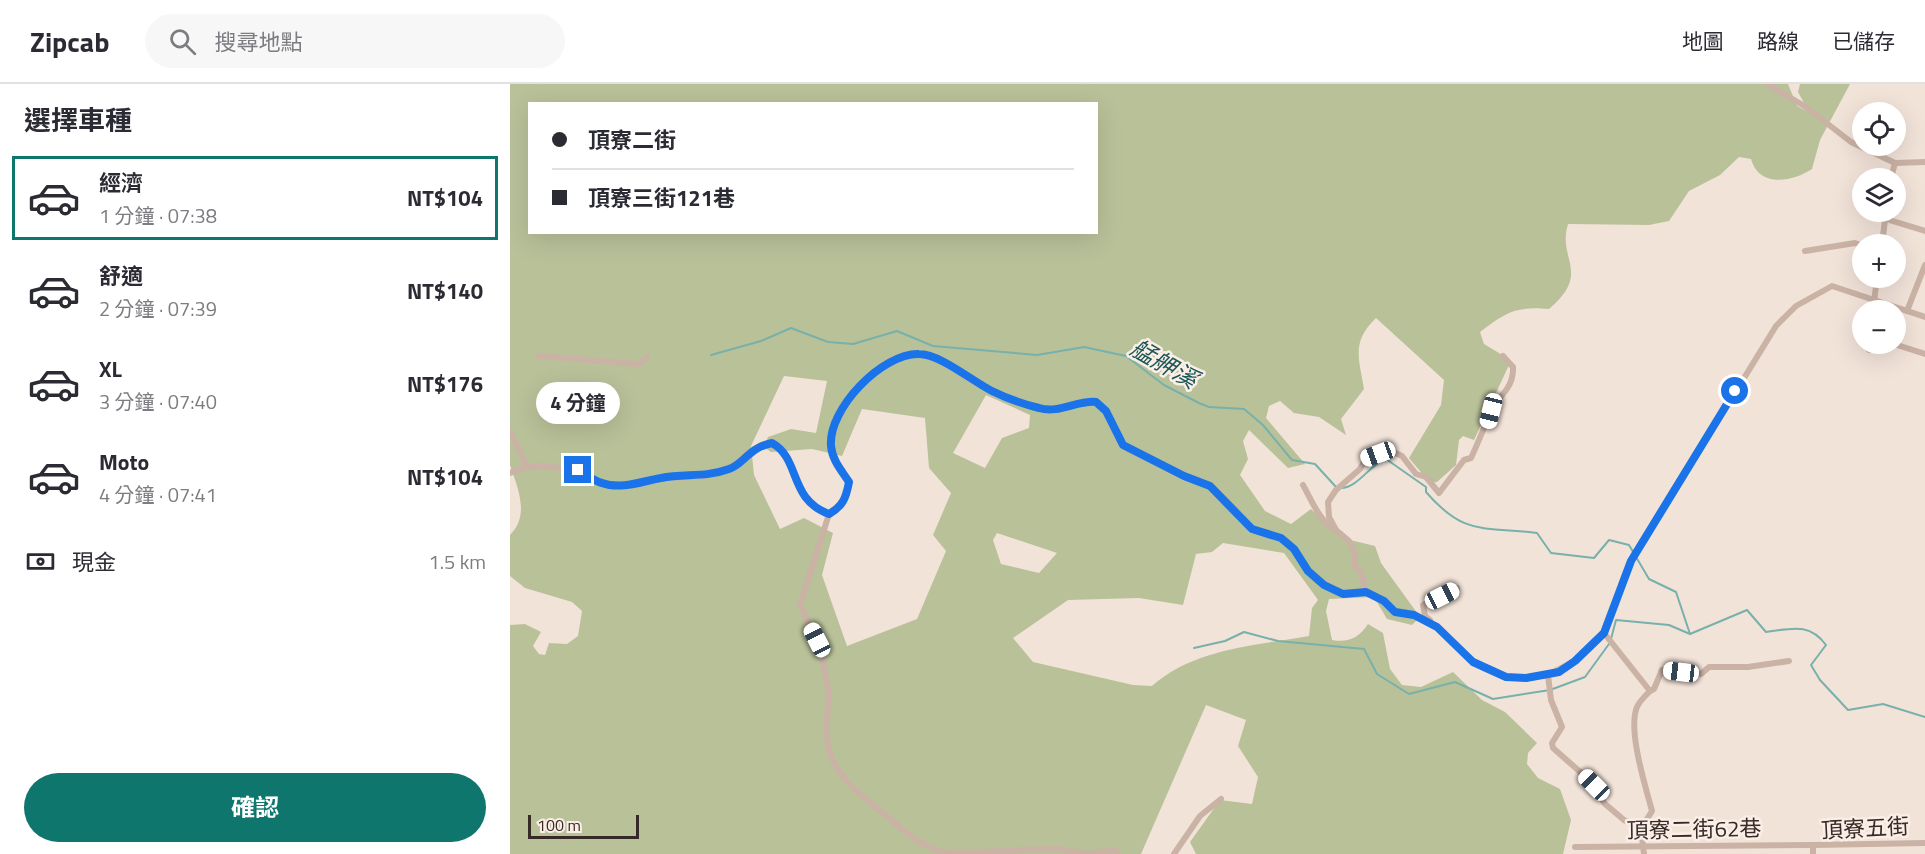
<!DOCTYPE html>
<html lang="zh-TW">
<head>
<meta charset="utf-8">
<style>
	:root { --surface:#fff; --page:#f7f7f7; --text:#2b2b33; --muted:#7c7c81; --line:#e1e1e2; --accent:#0f766e }
	body { margin:0; font-family:"Titillium Web","Noto Sans TC",sans-serif; background:var(--page); color:var(--text); height:100vh; display:flex; flex-direction:column; font-size:22px; white-space:nowrap }
	* { box-sizing:border-box; margin:0 }
	p { font-size:20px; color:var(--muted) }
	.icon { flex:none; width:33px; height:33px; fill:none; stroke:currentColor; stroke-width:2; stroke-linecap:round; stroke-linejoin:round }
	.map { position:relative; flex:1; overflow:hidden }
	.sheet { display:flex; flex-direction:column; background:var(--surface); width:510px }
	.sheet>* { flex:none }
	.top-card { position:absolute; left:18px; top:18px; width:570px; height:132px; border-radius:0px; box-shadow:0 6px 24px #0002; display:grid; align-content:center; height:132px; padding:0 24px; background:var(--surface) }
	.buttons { position:absolute; left:1342px; top:18px; display:grid; gap:12px }
	.buttons a { display:grid; place-items:center; width:54px; height:54px; border-radius:50%; background:var(--surface); box-shadow:0 6px 24px #0002; font-size:30px }
	.scale { position:absolute; left:18px; bottom:15px; width:111px; box-sizing:border-box; padding-left:6px; border:3px solid #362a27; border-top:0; font-size:16px; line-height:21px; white-space:nowrap; color:#362a27; -webkit-text-stroke:4px #faeee6; paint-order:stroke }
	.end { position:absolute; width:27px; height:27px; margin:-14px; border:8px solid #1a73e8; background:#fff; box-shadow:0 0 0 3px #fff }
	.from { border-radius:50% }
	.bubble { position:absolute; height:42px; border-radius:21px; background:var(--surface); box-shadow:0 6px 24px #0002; font-size:20px; font-weight:700; line-height:42px; text-align:center }
	.car { position:absolute; width:18px; height:36px; margin:-18px -9px; border-radius:8px; box-shadow:0 0 4px 2px #0007; background:linear-gradient(#fff 24%,#345 0 40%,#fff 0 76%,#345 0 86%,#fff 0) }
	.top-card b { display:flex; align-items:center; gap:21px; height:57px; font-size:22px }
	.top-card b+b { border-top:2px solid var(--line) }
	.top-card i { width:15px; height:15px; background:var(--text) }
	ul { padding:0; list-style:none }
	li { display:flex; align-items:center; gap:18px; height:84px; margin:0 12px 9px; padding:0 12px; border:3px solid transparent; border-radius:0px }
	li div { flex:1 }
	li b { display:block; font-size:22px }
	li em { font-style:normal; font-weight:700 }
	li.active { border-color:var(--accent) }
	li>.icon { width:54px; height:54px; stroke-width:1.5 }
	h2 { padding:0 24px; font-size:27px; line-height:72px }
	.pay { display:flex; align-items:center; gap:15px; height:66px; padding:0 24px; font-size:22px }
	.pay p { margin-inline-start:auto }
	.cta { display:flex; gap:12px; margin-top:auto; padding:12px 24px }
	.cta a { flex:1; height:69px; border-radius:36px; background:var(--accent); color:#fff; font-size:24px; font-weight:700; line-height:69px; text-align:center }
	header { display:flex; align-items:center; gap:36px; box-sizing:border-box; height:84px; padding:0 30px; background:var(--surface); border-bottom:2px solid var(--line) }
	header strong { font-size:28px }
	nav { display:flex; gap:33px; margin-inline-start:auto; font-size:21px }
	.search { width:420px; height:54px; background:var(--page); display:flex; align-items:center; gap:15px; box-sizing:border-box; padding:0 21px; border-radius:33px; color:var(--muted); font-size:22px }
	main { display:flex; flex:1; min-height:0 }
	.map>svg:first-child { display:block }
	.green { fill:#b9c199; fill-rule:evenodd }
	.lines { fill:none; stroke-linecap:round; stroke-linejoin:round }
	.stream { stroke:#78b0ab; stroke-width:2 }
	.street { stroke:#cab2a5; stroke-width:6 }
	.route { stroke:#1a73e8; stroke-width:8 }
	.labels { text-anchor:middle; stroke-width:5; stroke-linejoin:round; paint-order:stroke }
	.street-label { font-size:22px; fill:#362a27; stroke:#faeee6 }
	.water-label { font-size:24px; font-style:italic; fill:#1b5855; stroke:#faeee6 }
</style>
</head>
<body>
<header>
<strong>Zipcab</strong>
<div class="search"><svg class="icon" aria-label="search" viewBox="0 0 24 24"><circle cx="10" cy="10" r="6"/><path d="M15 15l6 6"/></svg>搜尋地點</div>
<nav><a>地圖</a><a>路線</a><a>已儲存</a></nav>
</header>
<main>
<section class="sheet">
<h2>選擇車種</h2>
<ul>
<li class="active"><svg class="icon" aria-label="car" viewBox="0 0 24 24"><path d="M5 17H2v-5l4-1 3-4h7l3 4 3 1v5h-3M9 17h6M6 11h13"/><circle cx="7" cy="17" r="2"/><circle cx="17" cy="17" r="2"/></svg><div><b>經濟</b><p>1 分鐘 · 07:38</p></div><em>NT$104</em></li>
<li><svg class="icon" aria-label="car" viewBox="0 0 24 24"><path d="M5 17H2v-5l4-1 3-4h7l3 4 3 1v5h-3M9 17h6M6 11h13"/><circle cx="7" cy="17" r="2"/><circle cx="17" cy="17" r="2"/></svg><div><b>舒適</b><p>2 分鐘 · 07:39</p></div><em>NT$140</em></li>
<li><svg class="icon" aria-label="car" viewBox="0 0 24 24"><path d="M5 17H2v-5l4-1 3-4h7l3 4 3 1v5h-3M9 17h6M6 11h13"/><circle cx="7" cy="17" r="2"/><circle cx="17" cy="17" r="2"/></svg><div><b>XL</b><p>3 分鐘 · 07:40</p></div><em>NT$176</em></li>
<li><svg class="icon" aria-label="car" viewBox="0 0 24 24"><path d="M5 17H2v-5l4-1 3-4h7l3 4 3 1v5h-3M9 17h6M6 11h13"/><circle cx="7" cy="17" r="2"/><circle cx="17" cy="17" r="2"/></svg><div><b>Moto</b><p>4 分鐘 · 07:41</p></div><em>NT$104</em></li>
</ul>
<div class="pay"><svg class="icon" aria-label="cash" viewBox="0 0 24 24"><path d="M3 7h18v10H3z"/><circle cx="12" cy="12" r="2"/></svg>現金<p>1.5 km</p></div>
<div class="cta"><a>確認</a></div>
</section>
<div class="map">
<svg width="1415" height="770" viewBox="0 0 1415 770">
	<rect width="100%" height="100%" fill="#f2e3d9"/>
	<path class="green" d="M0 0H1278L1287 22 1299 28 1288 8 1290 0H1340L1310 56 1302 85C1282 98 1249 104 1241 75L1229 73 1210 91 1179 107 1159 137 1139 141 1058 140C1047 176 1082 188 1039 225 1006 222 996 228 970 248L974 260 999 275V281L964 356 953 352 949 356 946 381 927 398 920 399 899 374 931 321 934 296 866 234C841 258 849 274 854 305L831 335 836 351 809 333 784 329 770 317 759 322 756 334 795 380 778 384 739 346 733 357 738 375 730 391 755 427 781 440 801 425 832 454 865 462 871 479 910 533 902 541 877 535 864 513 819 515 816 527 822 556C838 559 849 554 858 540L873 549 880 585 892 601 911 603 943 588 972 616 995 628 1027 659 1018 669 1017 680 1028 694 1050 705 1061 736 1053 770H686L680 758 710 716 742 720 748 693 728 662 736 636 696 621 631 770H0V541L15 540 31 548 23 562 29 570 35 571 39 559 57 560 68 552 72 527 62 518 15 504 0 492V451C20 431 8 405 0 381ZM20 20H586V148H20ZM274 292 317 297 306 349 281 345 258 353 254 363 261 368 302 365 332 372 352 325 415 334 419 384 441 409 423 451 436 467 407 535 337 562 312 491 323 449 294 434 270 445 244 391 241 362ZM476 311 520 331 519 344 492 354 475 384 443 369ZM487 449 547 469 529 489 491 480 483 456ZM713 459 774 469 808 516 802 524 799 552C745 562 685 564 642 602L623 601 523 578 503 554 558 516 629 514 673 521 686 470 702 468Z"/>
	<g class="lines">
		<g class="stream">
			<polyline points="201,271 251,257 281,244 318,258 343,260 387,247 423,262 527,271 574,263 616,272 654,301 689,319 699,323 734,325 753,341 782,376 805,380 826,403"/>
			<path d="M831 404C849 403 859 381 876 375L916 403V408C955 453 973 442 1027 449L1041 469 1084 474 1099 456 1119 461 1139 495 1166 508 1180 550 1237 526 1256 548C1281 545 1299 538 1316 561L1301 581 1310 596 1338 626 1373 620 1415 633"/>
			<polyline points="1101,555 1106,536 1159,541 1180,550"/>
			<polyline points="684,564 715,557 734,548 768,557 854,565 867,590 899,610 945,598 983,615 1040,606 1075,593 1099,560"/>
		</g>
		<g class="street">
			<polyline points="1257,0 1296,23 1341,58 1385,79 1415,78"/>
			<polyline points="1381,94 1385,79"/>
			<polyline points="1376,135 1415,147"/>
			<polyline points="1372,160 1376,128"/>
			<polyline points="1295,167 1345,159 1353,162"/>
			<polyline points="1363,226 1367,194"/>
			<polyline points="1397,227 1415,181"/>
			<polyline points="1384,260 1415,270"/>
			<polyline points="1359,266 1360,260"/>
			<polyline points="29,272 129,280 137,273"/>
			<polyline points="0,347 17,383"/>
			<path d="M0 389 17 383 32 382 68 386 93 400H132L151 394 190 393 223 384 235 371 251 361 262 359C292 376 278 415 319 430 333 422 336 414 339 398 332 387 322 376 321 362 319 325 372 269 409 270 430 270 462 297 482 307 496 314 513 320 529 324 549 330 567 316 586 318L596 327 613 361 674 392 701 402 742 445 771 454 784 465 798 487 814 501 833 510 856 508 874 517 885 528 904 531 927 543 963 578 996 593 1016 594 1038 591 1065 577 1094 549 1121 478 1266 242 1286 222 1322 202 1415 233"/>
			<path d="M793 401C801 415 810 438 825 446"/>
			<path d="M319 430 290 521C304 549 315 575 318 607 319 627 314 647 319 666 327 693 347 708 368 725 387 740 408 762 432 768 469 770 509 765 546 765 557 766 568 769 578 770"/>
			<path d="M856 508 851 489 845 481V470L839 457 826 446 819 433 818 418 826 406 850 385 856 374 877 365 892 372 906 390 916 393 929 409 954 376 961 374C968 359 974 344 980 329 987 312 1004 306 1003 283L993 272"/>
			<polyline points="920,536 915,532 913,521 947,504"/>
			<path d="M1094 549 1140 607C1136 611 1131 616 1128 621 1116 642 1136 704 1142 727L1131 745 1134 770"/>
			<polyline points="1038,591 1041,616 1052,643 1042,659 1043,664 1085,701 1094,719 1114,736 1131,745"/>
			<polyline points="1140,607 1144,605 1152,586 1191,590 1199,583 1238,583 1279,577"/>
			<polyline points="1065,763 1303,761"/>
			<polyline points="580,770 604,766 608,770"/>
			<polyline points="664,770 690,732 711,715"/>
			<polyline points="1303,770 1303,761 1415,759"/>
		</g>
	</g>
	<g class="lines">
		<path class="route" d="M68 386C76 390 84 397 92 399 111 406 133 397 151 394 176 389 194 394 219 385 234 380 238 364 262 359 291 375 278 415 319 430 333 422 336 414 339 398 332 387 322 376 321 362 318 325 372 269 409 270 430 270 462 297 482 307 496 314 513 320 529 324 549 330 567 316 586 318L596 327 613 361 674 392 700 402 742 445 771 454 784 465 798 487 814 501 833 510 856 508 874 517 885 528 904 531 927 543 963 578 996 593 1016 594 1049 588 1065 577 1094 549 1121 477 1225 307"/>
	</g>
	<g class="labels">
		<g class="street-label">
			<text transform="translate(1355 744) rotate(-3)" y="8">頂寮五街</text>
			<text transform="translate(1184 745) rotate(-1)" y="8">頂寮二街62巷</text>
		</g>
		<g class="water-label">
			<text transform="translate(654 280) rotate(30)" y="8">艋舺溪</text>
		</g>
	</g>
</svg>
<div class="buttons">
<a><svg class="icon" aria-label="locate" viewBox="0 0 24 24"><circle cx="12" cy="12" r="6"/><path d="M12 2v4M12 18v4M2 12h4M18 12h4"/></svg></a>
<a><svg class="icon" aria-label="layers" viewBox="0 0 24 24"><path d="M12 4l9 5-9 5-9-5zM3 14l9 5 9-5"/></svg></a>
<a>+</a>
<a>−</a>
</div>
<div class="scale">100 m</div>
<i class="end from" style="left:1225px;top:307px"></i>
<i class="end" style="left:68px;top:386px"></i>
<div class="bubble" style="left:26px;top:298px;width:84px">4 分鐘</div>
<i class="car" style="left:981px;top:327px;rotate:194deg"></i>
<i class="car" style="left:868px;top:370px;rotate:250deg"></i>
<i class="car" style="left:932px;top:512px;rotate:63deg"></i>
<i class="car" style="left:307px;top:556px;rotate:333deg"></i>
<i class="car" style="left:1171px;top:588px;rotate:277deg"></i>
<i class="car" style="left:1084px;top:701px;rotate:315deg"></i>
<div class="top-card">
<b><i class="from"></i>頂寮二街</b>
<b><i></i>頂寮三街121巷</b>
</div>
</div>
</main>
</body>
</html>
